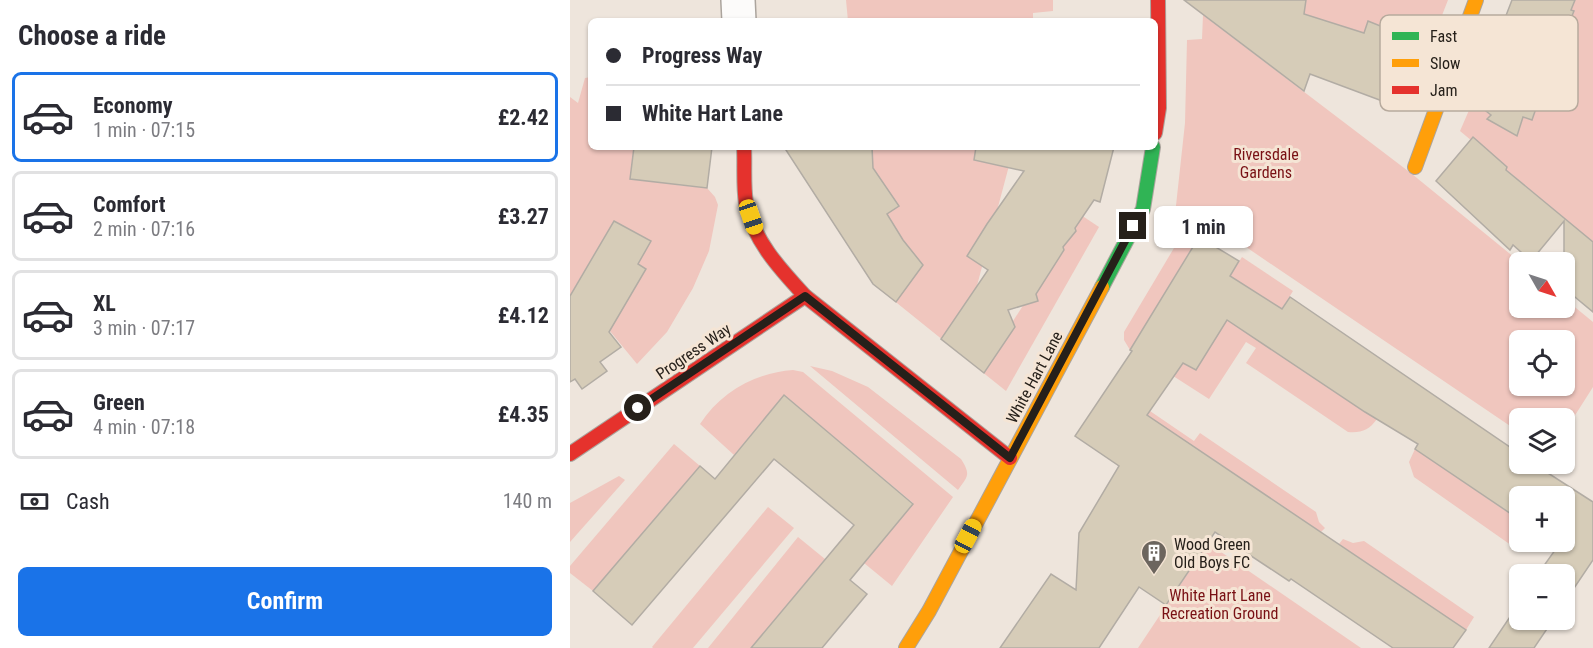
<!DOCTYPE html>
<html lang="en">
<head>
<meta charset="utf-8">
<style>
	:root { --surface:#fff; --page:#f7f7f7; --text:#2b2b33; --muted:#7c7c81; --line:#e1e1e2; --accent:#1a73e8 }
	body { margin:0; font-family:"Roboto Condensed",sans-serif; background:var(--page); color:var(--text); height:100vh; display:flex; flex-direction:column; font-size:22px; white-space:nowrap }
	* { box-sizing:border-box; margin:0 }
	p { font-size:20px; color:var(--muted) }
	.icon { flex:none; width:33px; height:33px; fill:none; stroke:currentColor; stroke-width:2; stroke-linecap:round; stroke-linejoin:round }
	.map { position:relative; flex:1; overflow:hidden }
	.panel { display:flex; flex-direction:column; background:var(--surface); width:570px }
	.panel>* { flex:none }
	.top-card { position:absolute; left:18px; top:18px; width:570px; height:132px; border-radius:9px; box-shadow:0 2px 4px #0004; display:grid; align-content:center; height:132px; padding:0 18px; background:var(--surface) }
	.needle { width:39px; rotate:129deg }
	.buttons { position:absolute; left:939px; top:252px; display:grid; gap:12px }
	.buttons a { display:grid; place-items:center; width:66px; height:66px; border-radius:9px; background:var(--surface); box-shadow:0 2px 4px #0004; font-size:30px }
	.end { position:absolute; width:27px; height:27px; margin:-14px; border:8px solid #26201a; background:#fff; box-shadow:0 0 0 3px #fff }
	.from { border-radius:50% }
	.bubble { position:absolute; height:42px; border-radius:9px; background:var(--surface); box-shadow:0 2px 4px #0004; font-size:20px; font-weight:700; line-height:42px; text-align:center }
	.car { position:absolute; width:18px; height:36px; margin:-18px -9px; border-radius:8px; box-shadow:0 0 4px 2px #0007; background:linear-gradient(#f5c518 24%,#345 0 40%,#f5c518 0 76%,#345 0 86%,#f5c518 0) }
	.top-card b { display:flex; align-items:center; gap:21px; height:57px; font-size:22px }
	.top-card b+b { border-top:2px solid var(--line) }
	.top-card i { width:15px; height:15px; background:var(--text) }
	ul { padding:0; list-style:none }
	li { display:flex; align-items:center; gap:18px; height:90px; margin:0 12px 9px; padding:0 6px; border:3px solid var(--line); border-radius:9px }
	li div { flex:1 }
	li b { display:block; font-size:22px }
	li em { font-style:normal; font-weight:700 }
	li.current { border-color:var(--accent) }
	li>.icon { width:54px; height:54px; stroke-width:1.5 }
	h2 { padding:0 18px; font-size:27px; line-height:72px }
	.pay { display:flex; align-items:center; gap:15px; height:66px; padding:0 18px; font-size:22px }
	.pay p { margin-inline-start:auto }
	.primary-button { display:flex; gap:12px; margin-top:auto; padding:12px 18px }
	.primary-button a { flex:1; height:69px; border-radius:9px; background:var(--accent); color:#fff; font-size:24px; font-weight:700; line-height:69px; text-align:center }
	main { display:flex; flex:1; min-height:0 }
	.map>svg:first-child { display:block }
	.green { fill:#f0c6be; fill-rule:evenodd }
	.building { fill:#d6ccb8; stroke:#b2aca4; stroke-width:1.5 }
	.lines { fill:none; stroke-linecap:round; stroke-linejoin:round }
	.street-casing { stroke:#aba49d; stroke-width:36 }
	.fast-casing { stroke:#aba49d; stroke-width:16 }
	.slow-casing { stroke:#aba49d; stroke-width:16 }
	.jam-casing { stroke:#aba49d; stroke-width:16 }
	.street { stroke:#fcfbfa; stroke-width:33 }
	.fast { stroke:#30b455; stroke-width:14 }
	.slow { stroke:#ff9f0a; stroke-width:14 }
	.jam { stroke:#e5322d; stroke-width:14 }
	.route { stroke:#26201a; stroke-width:8 }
	.labels { text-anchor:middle; stroke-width:6; stroke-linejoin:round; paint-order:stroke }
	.park-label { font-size:16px; fill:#791014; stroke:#f5e5d5 }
	.street-label { font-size:16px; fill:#26201a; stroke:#f5e5d5 }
	.poi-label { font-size:16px; fill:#26201a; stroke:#f5e5d5; text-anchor:start }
	.key { fill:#f5e5d5; stroke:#b7aa9d; stroke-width:1.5 }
	.key-label { font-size:16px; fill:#26201a }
</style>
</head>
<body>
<main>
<section class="panel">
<h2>Choose a ride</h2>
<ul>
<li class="current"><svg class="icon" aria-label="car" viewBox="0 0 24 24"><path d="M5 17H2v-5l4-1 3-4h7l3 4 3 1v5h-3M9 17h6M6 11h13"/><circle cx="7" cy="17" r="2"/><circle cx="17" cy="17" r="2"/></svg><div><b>Economy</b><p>1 min · 07:15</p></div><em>£2.42</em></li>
<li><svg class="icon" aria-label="car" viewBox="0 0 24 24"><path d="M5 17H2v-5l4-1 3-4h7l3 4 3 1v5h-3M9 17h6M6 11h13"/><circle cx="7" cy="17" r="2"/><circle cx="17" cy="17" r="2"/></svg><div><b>Comfort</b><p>2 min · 07:16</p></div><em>£3.27</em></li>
<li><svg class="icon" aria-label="car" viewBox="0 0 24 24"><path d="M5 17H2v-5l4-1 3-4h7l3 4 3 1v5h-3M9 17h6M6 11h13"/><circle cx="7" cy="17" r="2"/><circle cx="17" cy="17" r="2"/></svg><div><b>XL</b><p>3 min · 07:17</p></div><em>£4.12</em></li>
<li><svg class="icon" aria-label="car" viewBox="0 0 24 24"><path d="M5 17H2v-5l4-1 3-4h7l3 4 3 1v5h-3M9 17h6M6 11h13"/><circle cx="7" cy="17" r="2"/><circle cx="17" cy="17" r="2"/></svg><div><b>Green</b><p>4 min · 07:18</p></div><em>£4.35</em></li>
</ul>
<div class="pay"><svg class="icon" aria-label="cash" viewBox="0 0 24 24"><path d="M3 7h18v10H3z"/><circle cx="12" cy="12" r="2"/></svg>Cash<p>140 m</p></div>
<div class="primary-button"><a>Confirm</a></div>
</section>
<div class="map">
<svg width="1023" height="648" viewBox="0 0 1023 648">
	<rect width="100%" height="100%" fill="#eee5dc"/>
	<g class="green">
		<polygon points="276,0 483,0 483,11 463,13 463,21 278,21"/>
		<polygon points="710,0 878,0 860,46 825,31 795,39 772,26 761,53"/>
		<polygon points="987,0 1023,0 1023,242 890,131 903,101 938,128"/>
		<path d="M633 15 842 174 950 262V308H994L995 299 1023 322V387L995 431 994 418H950L949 432 645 226 603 233 615 123 617 40 632 39ZM950 340H994V386H950Z"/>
		<path d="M21 77V147H105L107 185 137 188 145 197 148 205 139 251 123 288 97 332 67 364 26 314 0 332V97L8 103 15 78ZM44 221 73 237 31 306 3 290Z"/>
		<polygon points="290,147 444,147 389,353 317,295 299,187"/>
		<polygon points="511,215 529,227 436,391 411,371"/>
		<polygon points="631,235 560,350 554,340 554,332 604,248 615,237"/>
		<path d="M672 257 723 291 702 324 807 419C799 430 792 433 778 432L676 363 686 348 676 342 639 399 600 374 609 360 626 370 660 276Z"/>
		<path d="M240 366 262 371 298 387 391 459C401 475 398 476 388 490Z"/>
		<path d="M223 370 233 372 383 497 322 586 294 563 343 503 214 395 164 455 130 424C151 392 184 373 223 370Z"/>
		<polygon points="580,411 624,441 630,433 746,512 749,522 755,528 751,532 622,445 589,494 547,465"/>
		<polygon points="104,444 130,466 23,591 0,573 0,566"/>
		<polygon points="845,449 949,520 950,542 954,542 948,550 844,477 839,462"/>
		<polygon points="49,476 55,480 0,542 0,503"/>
		<polygon points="198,507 224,528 123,648 83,648 82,647"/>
		<polygon points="228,537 255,559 181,648 138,648"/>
		<polygon points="773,539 783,543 794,541 904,617 896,630 769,544"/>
		<polygon points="638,543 791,648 568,648"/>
	</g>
	<g class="building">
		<polygon points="614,0 736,0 734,14 794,33 798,21 860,46 851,71 846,69 831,108 740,74 734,91"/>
		<polygon points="942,0 1005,0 1001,10 1004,11 976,79 962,120 953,117 947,136 917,119 921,115 903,101"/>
		<polygon points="903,137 937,167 936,170 1023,242 1023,312 994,288 994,221 961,261 943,245 940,250 866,181"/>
		<polygon points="64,147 142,147 137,188 60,179"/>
		<polygon points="214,147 302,147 303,168 329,206 317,214 333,240 353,265 326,302 303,284"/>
		<polygon points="406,147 544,147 530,202 524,200 505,228 506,231 493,247 494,250 466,294 468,301 438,310 445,327 414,373 371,339 418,270 397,256 417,224 454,171 404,160"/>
		<polygon points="44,221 81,241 68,264 76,269 39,332 51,347 30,362 37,371 12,389 5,379 0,382 0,296"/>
		<polygon points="629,237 669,261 660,276 712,309 720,297 950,454 950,464 964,464 1023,502 1023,560 994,603 994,574 968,574 988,546 981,542 994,542 994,496 950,496 950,520 845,449 848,444 795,412 657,320 626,370 613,363 577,415 896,630 883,648 823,648 721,579 719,581 645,532 596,605 569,587 529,648 430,648 481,574 506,590 509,533 549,466 505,436 562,351 560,350"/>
		<polygon points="214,395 343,504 280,580 297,594 252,648 181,648 284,525 204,459 62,625 23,591 130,466 145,479"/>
		<polygon points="950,602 950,620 983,620 964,648 919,648"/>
	</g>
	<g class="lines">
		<defs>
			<polyline id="street" points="168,0 169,21"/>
			<polyline id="fast" points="532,287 573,209 583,147"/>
			<g id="slow">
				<polyline points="845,167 906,0"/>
				<polyline points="336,648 359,611 532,287"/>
			</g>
			<g id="jam">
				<polyline points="585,133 589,108 588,0"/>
				<path d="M174 147C175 165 173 185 176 203 183 240 210 269 235 296L440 458"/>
				<polyline points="0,454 235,296"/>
			</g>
		</defs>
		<use href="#street" class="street-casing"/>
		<use href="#fast" class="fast-casing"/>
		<use href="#slow" class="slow-casing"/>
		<use href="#jam" class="jam-casing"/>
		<use href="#street" class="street"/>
		<use href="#fast" class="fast"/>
		<use href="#slow" class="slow"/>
		<use href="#jam" class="jam"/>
	</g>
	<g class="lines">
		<polyline class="route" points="68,408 235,296 440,458 563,226"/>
	</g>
	<defs>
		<symbol id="building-pin" viewBox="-11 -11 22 30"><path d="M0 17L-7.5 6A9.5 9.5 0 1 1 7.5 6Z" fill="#6c655e" stroke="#f5e5d5"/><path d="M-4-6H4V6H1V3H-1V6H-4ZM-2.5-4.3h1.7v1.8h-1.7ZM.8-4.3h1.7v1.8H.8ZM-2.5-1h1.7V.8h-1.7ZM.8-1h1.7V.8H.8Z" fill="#fff"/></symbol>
	</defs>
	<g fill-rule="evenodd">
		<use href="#building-pin" x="569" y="538" width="30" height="40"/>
	</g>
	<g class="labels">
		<g class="park-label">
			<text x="696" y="160">Riversdale<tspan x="696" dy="18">Gardens</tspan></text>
			<text x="650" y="601">White Hart Lane<tspan x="650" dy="18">Recreation Ground</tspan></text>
		</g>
		<g class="street-label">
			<text transform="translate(123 351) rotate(-34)" y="6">Progress Way</text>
			<text transform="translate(464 377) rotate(-62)" y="6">White Hart Lane</text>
		</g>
		<g class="poi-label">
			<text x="604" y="550">Wood Green<tspan x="604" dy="18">Old Boys FC</tspan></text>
		</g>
	</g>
	<rect x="810" y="15" width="198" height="96" rx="9" class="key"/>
	<rect x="822" y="32" width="27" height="8" fill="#30b455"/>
	<rect x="822" y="59" width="27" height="8" fill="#ff9f0a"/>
	<rect x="822" y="86" width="27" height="8" fill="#e5322d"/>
	<g class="key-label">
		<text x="860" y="42">Fast</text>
		<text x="860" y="69">Slow</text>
		<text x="860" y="96">Jam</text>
	</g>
</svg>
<div class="buttons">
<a><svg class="needle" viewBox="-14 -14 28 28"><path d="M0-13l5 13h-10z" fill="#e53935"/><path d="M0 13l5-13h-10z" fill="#7c7c81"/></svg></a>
<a><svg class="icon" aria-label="locate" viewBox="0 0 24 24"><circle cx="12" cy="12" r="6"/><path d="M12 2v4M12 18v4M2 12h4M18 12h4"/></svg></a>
<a><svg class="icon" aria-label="layers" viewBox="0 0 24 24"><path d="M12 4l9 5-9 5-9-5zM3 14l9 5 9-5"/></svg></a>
<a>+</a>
<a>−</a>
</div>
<i class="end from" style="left:68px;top:408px"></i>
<i class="end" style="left:563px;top:226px"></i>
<div class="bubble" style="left:584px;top:206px;width:99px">1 min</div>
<i class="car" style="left:181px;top:217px;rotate:161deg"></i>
<i class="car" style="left:398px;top:536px;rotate:28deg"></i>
<div class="top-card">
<b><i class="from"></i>Progress Way</b>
<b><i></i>White Hart Lane</b>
</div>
</div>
</main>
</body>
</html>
